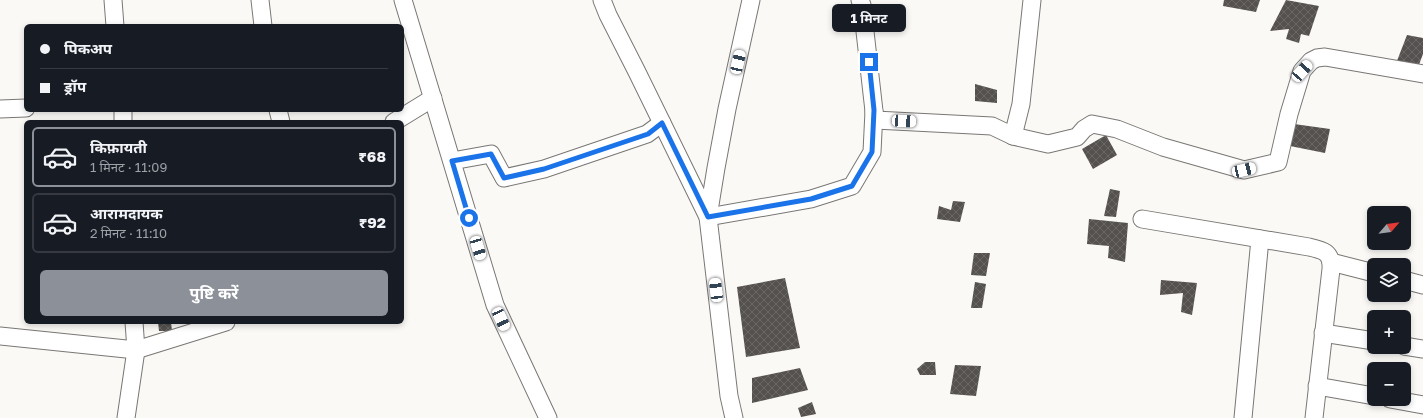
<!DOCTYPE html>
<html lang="hi">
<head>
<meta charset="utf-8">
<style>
	:root { --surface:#171b24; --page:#20242c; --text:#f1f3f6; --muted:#9ea1a6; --line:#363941; --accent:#8c9099 }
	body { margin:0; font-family:"Golos Text","Noto Sans Devanagari",sans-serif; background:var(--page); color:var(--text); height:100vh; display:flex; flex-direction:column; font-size:15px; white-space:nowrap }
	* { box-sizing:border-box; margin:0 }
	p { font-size:13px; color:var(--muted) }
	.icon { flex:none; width:22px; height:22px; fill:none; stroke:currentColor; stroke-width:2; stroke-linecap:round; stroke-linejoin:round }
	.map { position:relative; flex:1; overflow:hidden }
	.details { position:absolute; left:24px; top:120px; width:380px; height:204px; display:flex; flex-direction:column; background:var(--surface); border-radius:6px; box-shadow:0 2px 6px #0003 }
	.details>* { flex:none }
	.top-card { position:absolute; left:24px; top:24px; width:380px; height:88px; border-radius:6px; box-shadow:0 2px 6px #0003; display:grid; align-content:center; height:88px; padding:0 16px; background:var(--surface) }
	.needle { width:26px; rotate:62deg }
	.buttons { position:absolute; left:1367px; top:206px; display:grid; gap:8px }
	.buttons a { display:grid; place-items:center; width:44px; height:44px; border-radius:6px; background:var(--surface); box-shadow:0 2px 6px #0003; font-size:20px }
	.end { position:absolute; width:18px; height:18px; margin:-9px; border:5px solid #1a73e8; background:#fff; box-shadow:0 0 0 2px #fff }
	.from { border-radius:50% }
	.bubble { position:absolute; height:28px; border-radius:6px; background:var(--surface); box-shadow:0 2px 6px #0003; font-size:13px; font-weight:700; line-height:28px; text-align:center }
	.car { position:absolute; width:12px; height:24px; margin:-12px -6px; border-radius:5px; box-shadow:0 0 3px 1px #0007; background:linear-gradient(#fff 24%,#345 0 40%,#fff 0 76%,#345 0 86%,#fff 0) }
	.top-card b { display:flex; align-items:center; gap:14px; height:38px; font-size:15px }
	.top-card b+b { border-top:1px solid var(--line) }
	.top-card i { width:10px; height:10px; background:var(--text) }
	ul { padding:7px 0 0; list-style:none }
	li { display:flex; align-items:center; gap:12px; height:60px; margin:0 8px 6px; padding:0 8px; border:2px solid var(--line); border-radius:6px }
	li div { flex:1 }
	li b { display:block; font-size:15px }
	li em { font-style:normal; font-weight:700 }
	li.current { border-color:var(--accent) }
	li>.icon { width:36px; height:36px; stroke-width:1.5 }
	.primary-button { display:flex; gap:8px; margin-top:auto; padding:8px 16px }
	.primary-button a { flex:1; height:46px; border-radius:6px; background:var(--accent); color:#fff; font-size:16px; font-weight:700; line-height:46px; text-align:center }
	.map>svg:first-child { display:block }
	.building { fill:url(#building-cross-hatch) }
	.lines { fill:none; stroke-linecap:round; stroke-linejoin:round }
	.minor-casing { stroke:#797774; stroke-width:19 }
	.minor { stroke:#fff; stroke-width:17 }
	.route { stroke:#1a73e8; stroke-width:5 }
</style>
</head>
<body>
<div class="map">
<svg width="1423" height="418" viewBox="0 0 1423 418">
	<defs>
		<pattern id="building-cross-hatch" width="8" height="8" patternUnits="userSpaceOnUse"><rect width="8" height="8" fill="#54514f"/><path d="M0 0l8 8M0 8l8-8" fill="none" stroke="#6a6866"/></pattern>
	</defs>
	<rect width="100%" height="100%" fill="#fbf9f6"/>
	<g class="building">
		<polygon points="1224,0 1260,0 1256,12 1223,6"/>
		<polygon points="1286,0 1319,6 1309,36 1301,34 1299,43 1286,39 1289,29 1270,31"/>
		<polygon points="1407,35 1423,38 1423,54 1417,70 1395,66"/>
		<polygon points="975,84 997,90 997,103 975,101"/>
		<polygon points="1294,124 1330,129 1325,153 1290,146"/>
		<polygon points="1106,135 1117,155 1093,169 1082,149"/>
		<polygon points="1110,189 1120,191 1116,217 1104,216"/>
		<polygon points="953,201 965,202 960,222 937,219 939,206 951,210"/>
		<polygon points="1089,219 1128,223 1125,262 1108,258 1109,246 1087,244"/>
		<polygon points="974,253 990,253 986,276 971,275"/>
		<polygon points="785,278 800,348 746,357 737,287"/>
		<polygon points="1161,280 1197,283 1192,315 1181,312 1183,293 1160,295"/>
		<polygon points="975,282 986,284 982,308 971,308"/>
		<polygon points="158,322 171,322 172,331 159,331"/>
		<polygon points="925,362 935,362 936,375 920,375 917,369"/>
		<polygon points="955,365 981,366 976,396 950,394"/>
		<polygon points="800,368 808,390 752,403 752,378"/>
		<polygon points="812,402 816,414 801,417 798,408"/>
	</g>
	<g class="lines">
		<defs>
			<g id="minor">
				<polyline points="113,0 115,26"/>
				<polyline points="260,0 263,26"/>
				<polyline points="403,0 495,305 548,418"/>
				<polyline points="602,0 608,15 637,72 708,217 811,199 852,186 872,152 874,111"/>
				<polyline points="860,0 862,5 875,120 992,126 1013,136 1048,144 1077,137 1084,129 1092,124 1117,129 1163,147 1244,170 1278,162 1289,114 1302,71 1311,61 1317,58 1325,57 1423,74"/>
				<polyline points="0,109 26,108"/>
				<polyline points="123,110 123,122"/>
				<polyline points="278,110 281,122"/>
				<polyline points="394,122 433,98"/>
				<polyline points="1013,136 1021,104 1032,0"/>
				<polyline points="452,161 491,154 504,178 544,169 647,134 662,123"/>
				<path d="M1142 219 1309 247C1323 250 1332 252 1331 269L1314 418"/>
				<polyline points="1331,262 1374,273"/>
				<polyline points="1404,280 1423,285"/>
				<polyline points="1323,333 1374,341"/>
				<polyline points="0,336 136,350 226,322"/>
				<polyline points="1404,346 1423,349"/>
				<polyline points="1317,386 1374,396"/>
				<polyline points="1390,399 1423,405"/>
				<polyline points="126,418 136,350 134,322"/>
				<polyline points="734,418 729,396 708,217 716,168 727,109 751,0"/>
				<polyline points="1243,418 1260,239"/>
			</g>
		</defs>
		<use href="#minor" class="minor-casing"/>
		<use href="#minor" class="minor"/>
	</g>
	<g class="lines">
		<polyline class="route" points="469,218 452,161 491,154 504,178 544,169 648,134 662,123 708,217 811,199 852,186 872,152 874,110 869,62"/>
	</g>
</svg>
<div class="buttons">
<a><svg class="needle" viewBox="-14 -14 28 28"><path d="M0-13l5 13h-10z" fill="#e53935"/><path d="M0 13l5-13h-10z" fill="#9ea1a6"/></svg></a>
<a><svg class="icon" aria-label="layers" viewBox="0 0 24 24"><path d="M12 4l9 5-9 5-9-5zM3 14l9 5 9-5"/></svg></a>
<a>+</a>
<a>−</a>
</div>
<i class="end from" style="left:469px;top:218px"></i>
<i class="end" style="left:869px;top:62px"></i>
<div class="bubble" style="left:832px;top:4px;width:74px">1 मिनट</div>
<i class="car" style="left:738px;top:62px;rotate:13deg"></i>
<i class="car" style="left:1302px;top:71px;rotate:42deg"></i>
<i class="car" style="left:904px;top:121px;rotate:93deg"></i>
<i class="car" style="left:1244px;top:170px;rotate:77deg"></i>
<i class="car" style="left:478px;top:248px;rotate:163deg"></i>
<i class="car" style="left:716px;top:290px;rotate:353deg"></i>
<i class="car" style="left:501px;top:319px;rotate:155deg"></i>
<div class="top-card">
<b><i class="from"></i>पिकअप</b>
<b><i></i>ड्रॉप</b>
</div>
<section class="details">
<ul>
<li class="current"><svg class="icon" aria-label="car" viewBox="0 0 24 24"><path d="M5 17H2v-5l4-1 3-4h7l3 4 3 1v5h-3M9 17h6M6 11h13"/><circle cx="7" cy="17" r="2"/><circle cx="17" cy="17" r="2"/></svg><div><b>किफ़ायती</b><p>1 मिनट · 11:09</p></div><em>₹68</em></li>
<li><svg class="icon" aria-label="car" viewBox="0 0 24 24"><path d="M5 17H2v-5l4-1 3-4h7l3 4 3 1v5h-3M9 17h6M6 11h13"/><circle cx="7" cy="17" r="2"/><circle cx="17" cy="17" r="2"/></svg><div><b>आरामदायक</b><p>2 मिनट · 11:10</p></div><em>₹92</em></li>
</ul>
<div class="primary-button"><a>पुष्टि करें</a></div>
</section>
</div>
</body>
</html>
